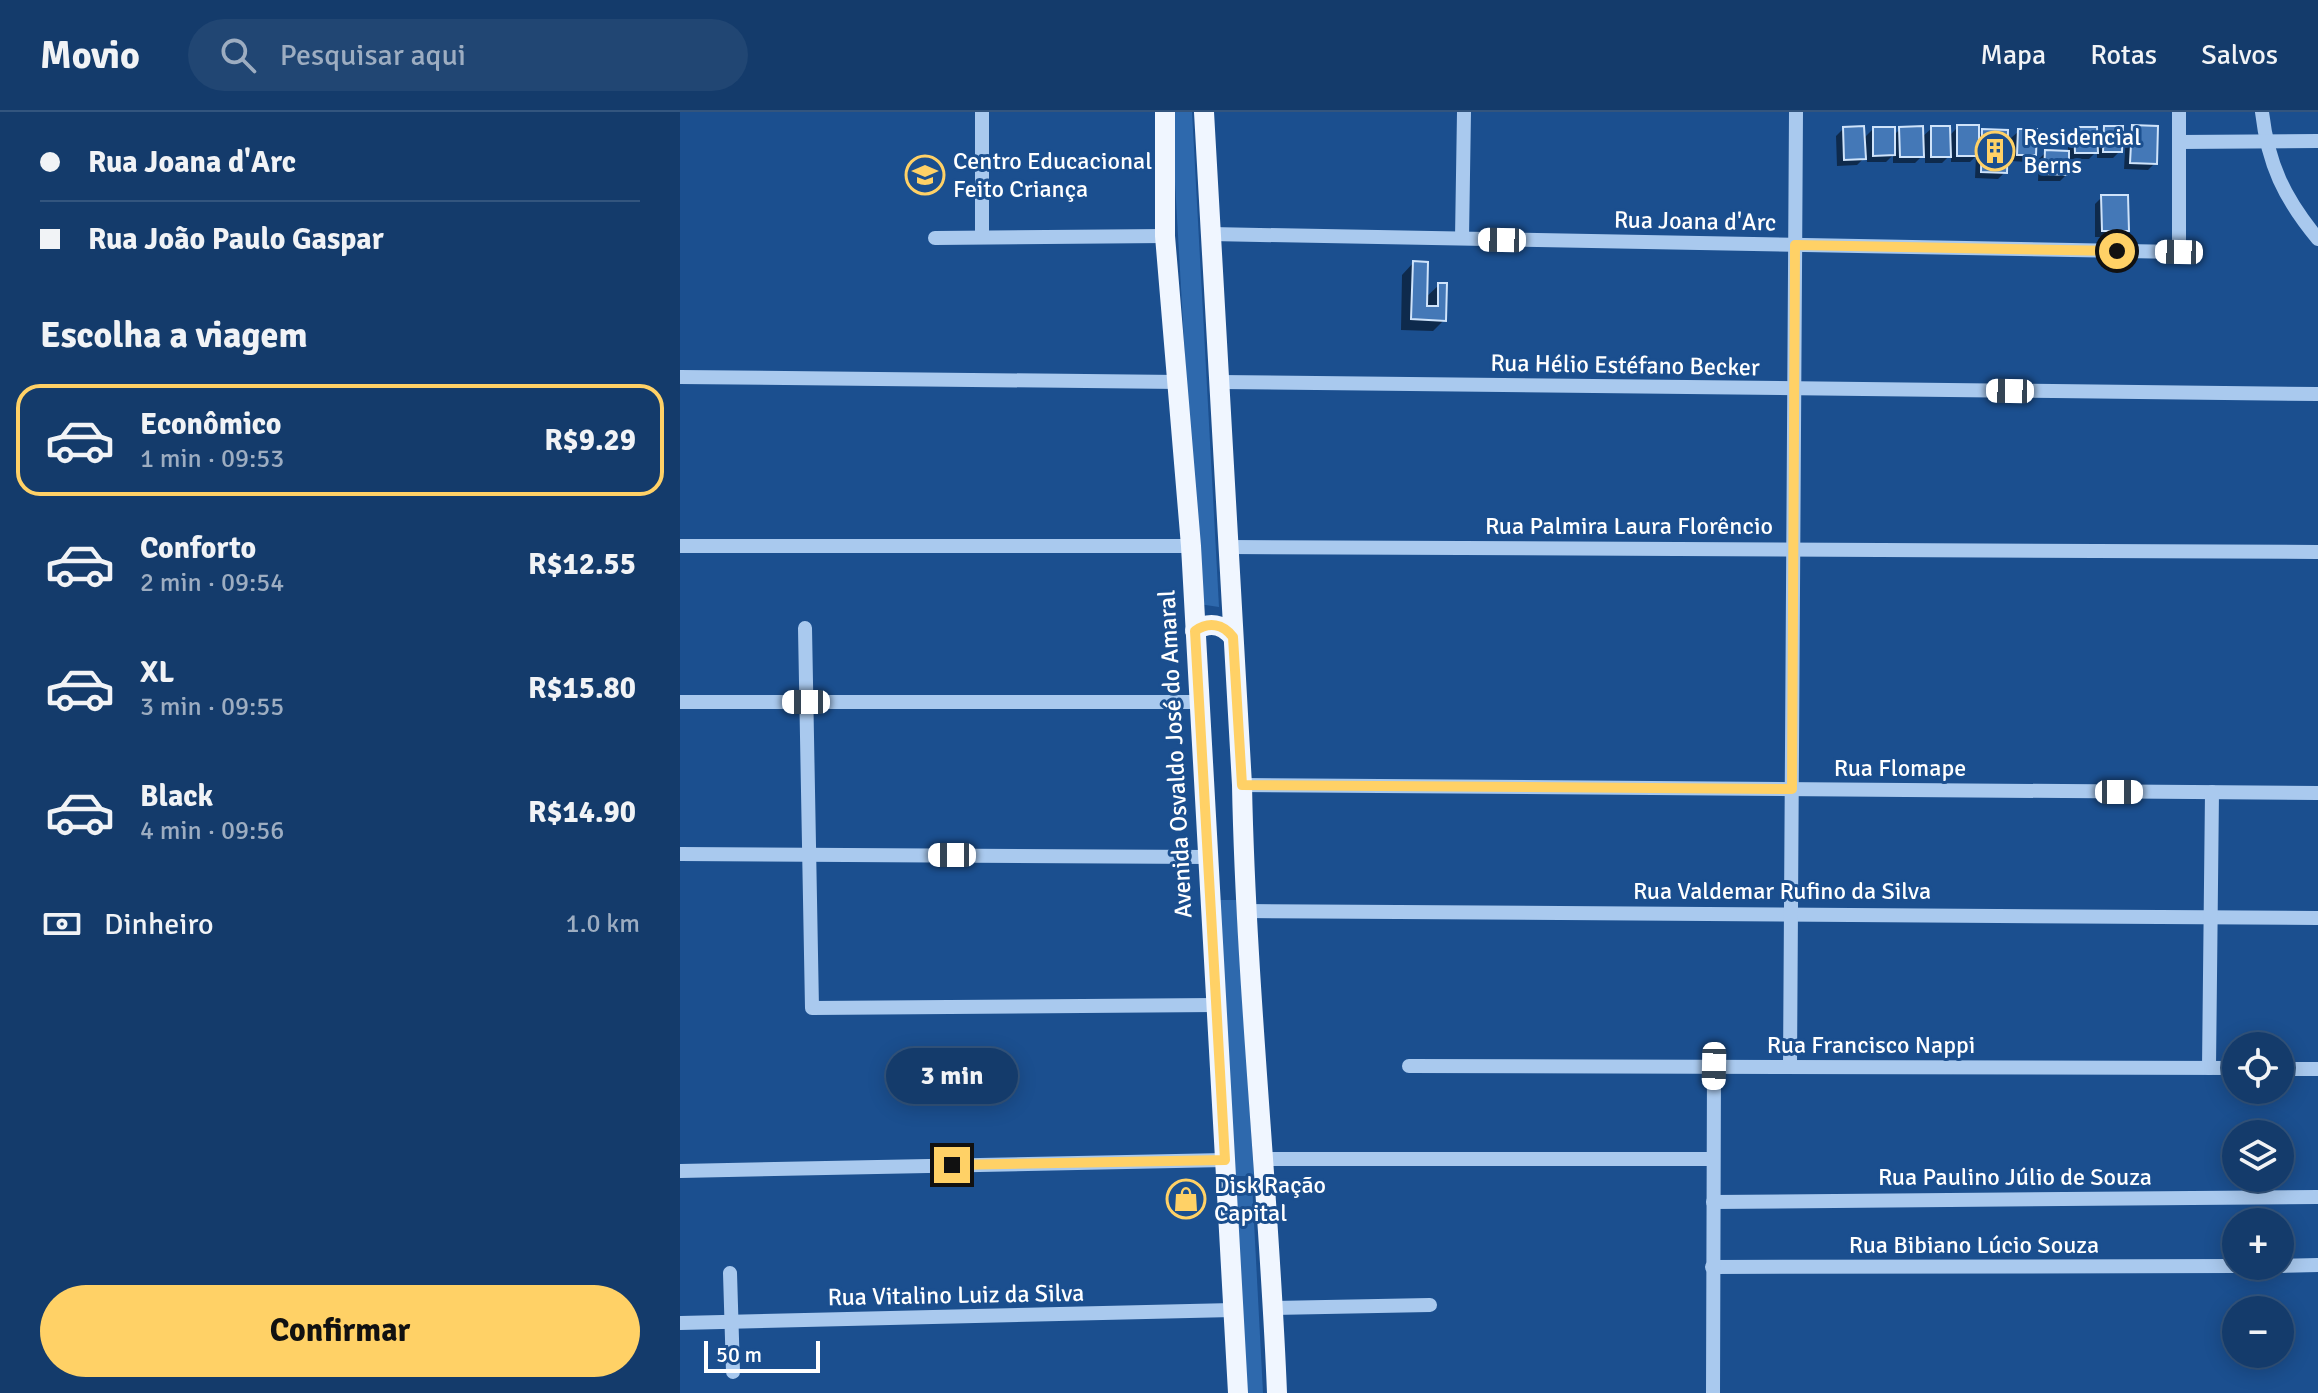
<!DOCTYPE html>
<html lang="pt">
<head>
<meta charset="utf-8">
<style>
	:root { --surface:#143b6b; --page:#214673; --text:#f1f3f6; --muted:#9dadc1; --line:#33557e; --accent:#ffd166 }
	body { margin:0; font-family:Signika,sans-serif; background:var(--page); color:var(--text); height:100vh; display:flex; flex-direction:column; font-size:30px; white-space:nowrap }
	* { box-sizing:border-box; margin:0 }
	p { font-size:26px; color:var(--muted) }
	.icon { flex:none; width:44px; height:44px; fill:none; stroke:currentColor; stroke-width:2; stroke-linecap:round; stroke-linejoin:round }
	.map { position:relative; flex:1; overflow:hidden }
	.side { display:flex; flex-direction:column; background:var(--surface); width:680px }
	.side>* { flex:none }
	.banner { display:grid; align-content:center; height:176px; padding:0 40px; background:var(--surface) }
	.tools { position:absolute; left:1542px; top:920px; display:grid; gap:16px }
	.tools a { display:grid; place-items:center; width:72px; height:72px; border-radius:50%; background:var(--surface); box-shadow:0 4px 20px #0003,0 0 0 2px var(--line); font-size:40px }
	.scale { position:absolute; left:24px; bottom:20px; width:116px; box-sizing:border-box; padding-left:8px; border:4px solid #fff; border-top:0; font-size:22px; line-height:28px; white-space:nowrap; color:#fff; -webkit-text-stroke:6px #1b4f8f; paint-order:stroke }
	.end { position:absolute; width:36px; height:36px; margin:-18px; border:10px solid #ffd166; background:#111; box-shadow:0 0 0 4px #111 }
	.from { border-radius:50% }
	.bubble { position:absolute; height:56px; border-radius:28px; background:var(--surface); box-shadow:0 4px 20px #0003,0 0 0 2px var(--line); font-size:26px; font-weight:800; line-height:56px; text-align:center }
	.car { position:absolute; width:24px; height:48px; margin:-24px -12px; border-radius:10px; box-shadow:0 0 6px 2px #0007; background:linear-gradient(#fff 24%,#345 0 40%,#fff 0 76%,#345 0 86%,#fff 0) }
	.banner b { display:flex; align-items:center; gap:28px; height:76px; font-size:30px }
	.banner b+b { border-top:2px solid var(--line) }
	.banner i { width:20px; height:20px; background:var(--text) }
	ul { padding:0; list-style:none }
	li { display:flex; align-items:center; gap:24px; height:112px; margin:0 16px 12px; padding:0 24px; border:4px solid transparent; border-radius:24px }
	li div { flex:1 }
	li b { display:block; font-size:30px }
	li em { font-style:normal; font-weight:800 }
	li.selected { border-color:var(--accent) }
	li>.icon { width:72px; height:72px; stroke-width:1.5 }
	h2 { padding:0 40px; font-size:36px; line-height:96px }
	.pay { display:flex; align-items:center; gap:20px; height:88px; padding:0 40px; font-size:30px }
	.pay p { margin-inline-start:auto }
	.action { display:flex; gap:16px; margin-top:auto; padding:16px 40px }
	.action a { flex:1; height:92px; border-radius:48px; background:var(--accent); color:#111; font-size:32px; font-weight:800; line-height:92px; text-align:center }
	header { display:flex; align-items:center; gap:48px; box-sizing:border-box; height:112px; padding:0 40px; background:var(--surface); border-bottom:2px solid var(--line) }
	header strong { font-size:38px }
	nav { display:flex; gap:44px; margin-inline-start:auto; font-size:28px }
	.search { width:560px; height:72px; background:var(--page); display:flex; align-items:center; gap:20px; box-sizing:border-box; padding:0 28px; border-radius:44px; color:var(--muted); font-size:30px }
	main { display:flex; flex:1; min-height:0 }
	.map>svg:first-child { display:block }
	.green { fill:#2e69ad }
	.shadow { fill:#0007 }
	.building { fill:#4478b7; stroke:#cfe3fa; stroke-width:2 }
	.lines { fill:none; stroke-linecap:round; stroke-linejoin:round }
	.minor { stroke:#a9c9ee; stroke-width:14 }
	.major { stroke:#f0f6ff; stroke-width:20 }
	.route { stroke:#ffd166; stroke-width:10 }
	.labels { text-anchor:middle; stroke-width:6; stroke-linejoin:round; paint-order:stroke }
	.poi-label { font-size:24px; fill:#fff; stroke:#1b4f8f; text-anchor:start }
	.street-label { font-size:24px; fill:#fff; stroke:#1b4f8f }
</style>
</head>
<body>
<header>
<strong>Movio</strong>
<div class="search"><svg class="icon" aria-label="search" viewBox="0 0 24 24"><circle cx="10" cy="10" r="6"/><path d="M15 15l6 6"/></svg>Pesquisar aqui</div>
<nav><a>Mapa</a><a>Rotas</a><a>Salvos</a></nav>
</header>
<main>
<section class="side">
<div class="banner">
<b><i class="from"></i>Rua Joana d'Arc</b>
<b><i></i>Rua João Paulo Gaspar</b>
</div>
<h2>Escolha a viagem</h2>
<ul>
<li class="selected"><svg class="icon" aria-label="car" viewBox="0 0 24 24"><path d="M5 17H2v-5l4-1 3-4h7l3 4 3 1v5h-3M9 17h6M6 11h13"/><circle cx="7" cy="17" r="2"/><circle cx="17" cy="17" r="2"/></svg><div><b>Econômico</b><p>1 min · 09:53</p></div><em>R$9.29</em></li>
<li><svg class="icon" aria-label="car" viewBox="0 0 24 24"><path d="M5 17H2v-5l4-1 3-4h7l3 4 3 1v5h-3M9 17h6M6 11h13"/><circle cx="7" cy="17" r="2"/><circle cx="17" cy="17" r="2"/></svg><div><b>Conforto</b><p>2 min · 09:54</p></div><em>R$12.55</em></li>
<li><svg class="icon" aria-label="car" viewBox="0 0 24 24"><path d="M5 17H2v-5l4-1 3-4h7l3 4 3 1v5h-3M9 17h6M6 11h13"/><circle cx="7" cy="17" r="2"/><circle cx="17" cy="17" r="2"/></svg><div><b>XL</b><p>3 min · 09:55</p></div><em>R$15.80</em></li>
<li><svg class="icon" aria-label="car" viewBox="0 0 24 24"><path d="M5 17H2v-5l4-1 3-4h7l3 4 3 1v5h-3M9 17h6M6 11h13"/><circle cx="7" cy="17" r="2"/><circle cx="17" cy="17" r="2"/></svg><div><b>Black</b><p>4 min · 09:56</p></div><em>R$14.90</em></li>
</ul>
<div class="pay"><svg class="icon" aria-label="cash" viewBox="0 0 24 24"><path d="M3 7h18v10H3z"/><circle cx="12" cy="12" r="2"/></svg>Dinheiro<p>1.0 km</p></div>
<div class="action"><a>Confirmar</a></div>
</section>
<div class="map">
<svg width="1638" height="1281" viewBox="0 0 1638 1281">
	<rect width="100%" height="100%" fill="#1b4f8f"/>
	<g class="green">
		<polygon points="491,0 512,0 539,495 519,492"/>
		<polygon points="536,788 556,788 574,1064 553,1064"/>
		<polygon points="572,1072 583,1281 565,1281 554,1073"/>
	</g>
	<g class="shadow">
		<polygon points="1278,15 1297,26 1303,19 1325,60 1318,67 1295,66 1296,44 1290,50 1271,50 1271,42 1262,51 1245,51 1245,41 1235,51 1213,51 1213,43 1206,50 1187,50 1187,43 1177,53 1157,54 1156,24 1163,17 1183,27 1193,17 1213,24 1220,17 1242,25 1252,16 1268,25"/>
		<polygon points="1453,15 1475,51 1468,58 1444,57 1446,22"/>
		<polygon points="1425,16 1440,39 1433,46 1417,46 1417,39 1409,47 1387,47 1387,62 1380,69 1358,69 1359,47 1366,40 1388,41 1388,24 1395,17 1416,25"/>
		<polygon points="1339,19 1354,43 1347,50 1331,49 1331,26"/>
		<polygon points="1422,85 1447,118 1440,125 1415,125 1415,92"/>
		<polygon points="733,151 745,186 759,173 764,208 753,219 721,218 722,163"/>
	</g>
	<g class="building">
		<rect x="1277" y="13" width="22" height="31"/>
		<polygon points="1452,13 1478,14 1477,52 1450,51"/>
		<polygon points="1184,14 1186,47 1164,48 1163,15"/>
		<polygon points="1243,14 1244,45 1220,45 1219,15"/>
		<polygon points="1251,14 1270,14 1271,45 1251,45"/>
		<polygon points="1424,14 1443,14 1442,40 1423,40"/>
		<polygon points="1193,15 1215,15 1215,43 1193,44"/>
		<polygon points="1394,15 1417,15 1418,41 1395,41"/>
		<polygon points="1302,17 1328,18 1327,61 1301,60"/>
		<polygon points="1338,17 1357,17 1356,43 1337,43"/>
		<polygon points="1365,38 1389,39 1389,63 1364,62"/>
		<polygon points="1421,83 1448,83 1449,119 1422,119"/>
		<polygon points="733,149 748,150 747,194 758,194 758,171 767,171 766,209 731,207"/>
	</g>
	<g class="lines">
		<g class="minor">
			<path d="M1582 0C1588 52 1604 86 1638 127"/>
			<polyline points="1499,30 1638,29"/>
			<polyline points="531,122 1499,140 1499,0"/>
			<polyline points="302,124 302,0"/>
			<polyline points="255,126 485,124"/>
			<polyline points="782,126 784,0"/>
			<polyline points="0,265 499,270"/>
			<polyline points="540,270 1638,282"/>
			<polyline points="0,434 511,434"/>
			<polyline points="548,435 1638,440"/>
			<polyline points="125,516 132,896 536,893"/>
			<polyline points="0,590 519,590"/>
			<polyline points="562,673 1638,681"/>
			<polyline points="0,742 527,745"/>
			<polyline points="565,799 1638,806"/>
			<polyline points="729,954 1556,956"/>
			<polyline points="1110,954 1116,0"/>
			<polyline points="1529,956 1532,680"/>
			<polyline points="1600,957 1638,957"/>
			<polyline points="584,1047 1033,1047"/>
			<polyline points="0,1059 545,1048"/>
			<polyline points="1033,1090 1638,1085"/>
			<polyline points="1600,1154 1638,1153"/>
			<polyline points="1032,1155 1556,1154"/>
			<polyline points="50,1161 53,1260"/>
			<polyline points="593,1196 750,1193"/>
			<polyline points="0,1211 553,1198"/>
			<polyline points="1033,1281 1034,954"/>
		</g>
		<g class="major">
			<polyline points="485,0 485,124 511,434 558,1281"/>
			<path d="M524 0 562 673C566 876 589 1078 597 1281"/>
			<path d="M515 519C529 509 543 512 553 525"/>
		</g>
	</g>
	<g class="lines">
		<path class="route" d="M272 1053 545 1048 515 519C529 509 543 512 553 525L562 673 1112 677 1115 133 1437 139"/>
	</g>
	<defs>
		<symbol id="building-ring" viewBox="-11 -11 22 22"><circle r="9.5" fill="#1b4f8f" stroke="#ffd166" stroke-width="1.5"/><path d="M-4-6H4V6H1V3H-1V6H-4ZM-2.5-4.3h1.7v1.8h-1.7ZM.8-4.3h1.7v1.8H.8ZM-2.5-1h1.7V.8h-1.7ZM.8-1h1.7V.8H.8Z" fill="#ffd166"/></symbol>
		<symbol id="school-ring" viewBox="-11 -11 22 22"><circle r="9.5" fill="#1b4f8f" stroke="#ffd166" stroke-width="1.5"/><path d="M0-5L7-2L0 1L-7-2ZM-4 1L0 2.5L4 1V4Q0 6-4 4Z" fill="#ffd166"/></symbol>
		<symbol id="shop-ring" viewBox="-11 -11 22 22"><circle r="9.5" fill="#1b4f8f" stroke="#ffd166" stroke-width="1.5"/><path d="M-5-2.5h2.3a2.7 3.5 0 0 1 5.4 0H5L5.5 6h-11ZM-1.5-2.5h3a1.5 2.3 0 0 0-3 0Z" fill="#ffd166"/></symbol>
	</defs>
	<g fill-rule="evenodd">
		<use href="#building-ring" x="1293" y="17" width="44" height="44"/>
		<use href="#school-ring" x="223" y="41" width="44" height="44"/>
		<use href="#shop-ring" x="484" y="1065" width="44" height="44"/>
	</g>
	<g class="labels">
		<g class="poi-label">
			<text x="1343" y="33">Residencial<tspan x="1343" dy="28">Berns</tspan></text>
			<text x="273" y="57">Centro Educacional<tspan x="273" dy="28">Feito Criança</tspan></text>
			<text x="534" y="1081">Disk Ração<tspan x="534" dy="28">Capital</tspan></text>
		</g>
		<g class="street-label">
			<text transform="translate(1015 109) rotate(1)" y="8">Rua Joana d'Arc</text>
			<text transform="translate(945 253) rotate(1)" y="8">Rua Hélio Estéfano Becker</text>
			<text x="949" y="422">Rua Palmira Laura Florêncio</text>
			<text transform="translate(495 642) rotate(-93)" y="8">Avenida Osvaldo José do Amaral</text>
			<text x="1220" y="664">Rua Flomape</text>
			<text x="1102" y="787">Rua Valdemar Rufino da Silva</text>
			<text x="1191" y="941">Rua Francisco Nappi</text>
			<text x="1335" y="1073">Rua Paulino Júlio de Souza</text>
			<text x="1294" y="1141">Rua Bibiano Lúcio Souza</text>
			<text transform="translate(276 1183) rotate(-1)" y="8">Rua Vitalino Luiz da Silva</text>
		</g>
	</g>
</svg>
<div class="tools">
<a><svg class="icon" aria-label="locate" viewBox="0 0 24 24"><circle cx="12" cy="12" r="6"/><path d="M12 2v4M12 18v4M2 12h4M18 12h4"/></svg></a>
<a><svg class="icon" aria-label="layers" viewBox="0 0 24 24"><path d="M12 4l9 5-9 5-9-5zM3 14l9 5 9-5"/></svg></a>
<a>+</a>
<a>−</a>
</div>
<div class="scale">50 m</div>
<i class="end from" style="left:1437px;top:139px"></i>
<i class="end" style="left:272px;top:1053px"></i>
<div class="bubble" style="left:206px;top:936px;width:132px">3 min</div>
<i class="car" style="left:822px;top:128px;rotate:271deg"></i>
<i class="car" style="left:1499px;top:140px;rotate:271deg"></i>
<i class="car" style="left:1330px;top:279px;rotate:271deg"></i>
<i class="car" style="left:126px;top:590px;rotate:270deg"></i>
<i class="car" style="left:1439px;top:680px;rotate:90deg"></i>
<i class="car" style="left:272px;top:743px;rotate:270deg"></i>
<i class="car" style="left:1034px;top:954px;rotate:181deg"></i>
</div>
</main>
</body>
</html>
